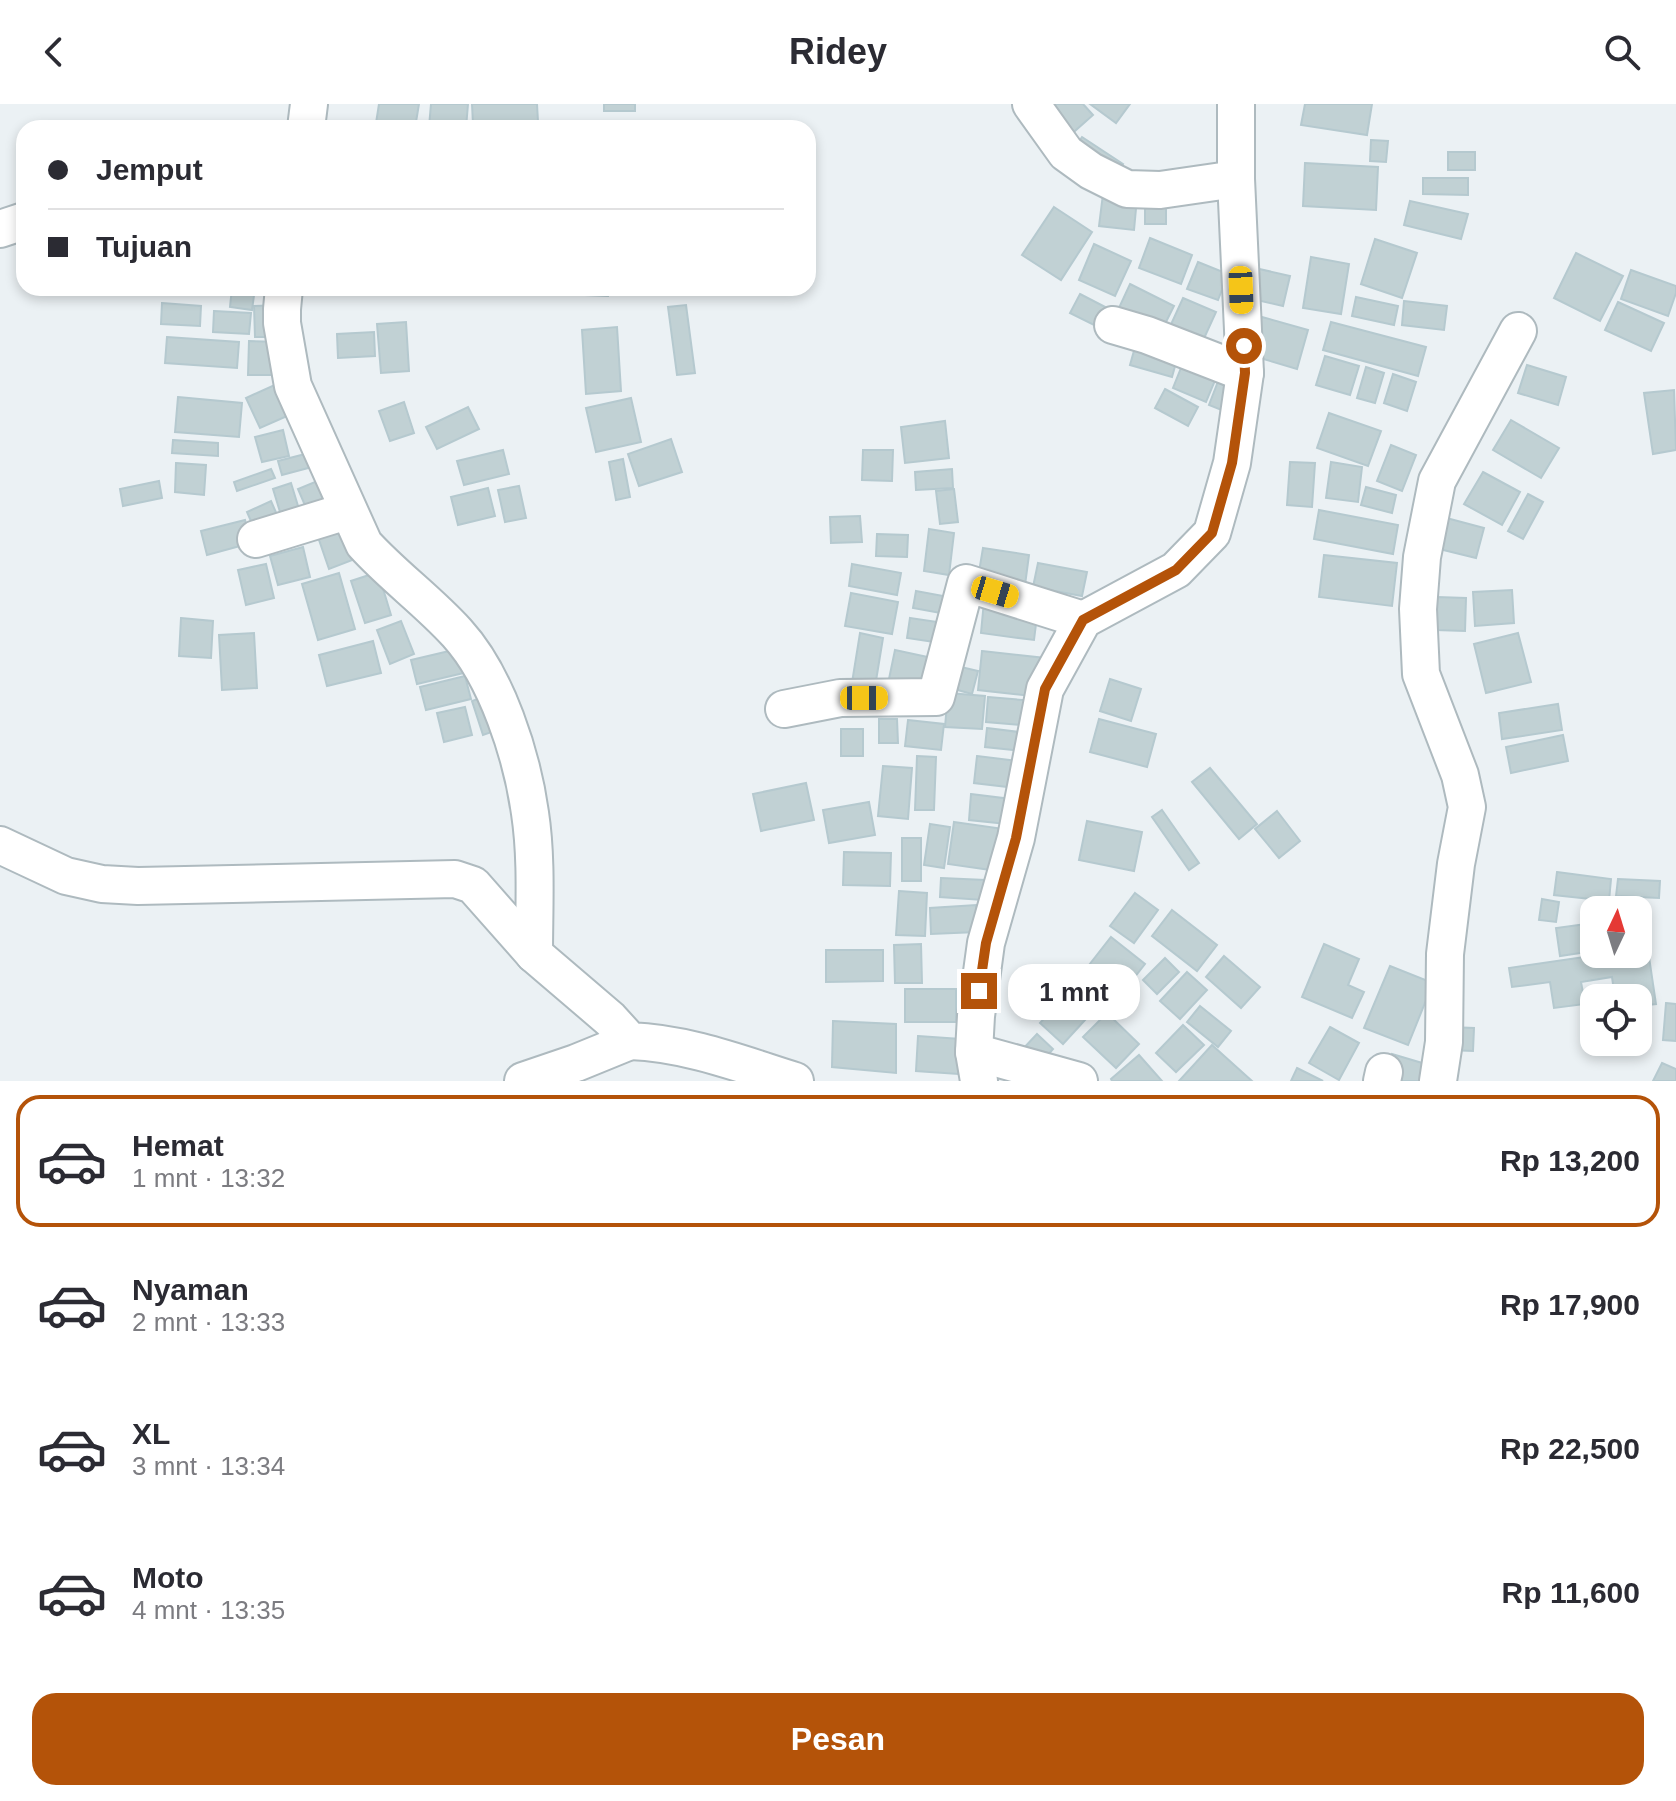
<!DOCTYPE html>
<html lang="id">
<head>
<meta charset="utf-8">
<style>
	:root { --surface:#fff; --page:#f2f2f3; --text:#2b2b33; --muted:#7c7c81; --line:#e1e1e2; --accent:#b45309 }
	body { margin:0; font-family:Helvetica,sans-serif; background:var(--page); color:var(--text); height:100vh; display:flex; flex-direction:column; font-size:30px; white-space:nowrap }
	* { box-sizing:border-box; margin:0 }
	p { font-size:26px; color:var(--muted) }
	.icon { flex:none; width:44px; height:44px; fill:none; stroke:currentColor; stroke-width:2; stroke-linecap:round; stroke-linejoin:round }
	.map { position:relative; height:977px; overflow:hidden }
	.panel { display:flex; flex-direction:column; background:var(--surface); flex:1 }
	.panel>* { flex:none }
	.banner { position:absolute; left:16px; top:16px; width:800px; height:176px; border-radius:24px; box-shadow:0 4px 12px #0003; display:grid; align-content:center; height:176px; padding:0 32px; background:var(--surface) }
	.needle { width:52px; rotate:4deg }
	.buttons { position:absolute; left:1580px; top:792px; display:grid; gap:16px }
	.buttons a { display:grid; place-items:center; width:72px; height:72px; border-radius:16px; background:var(--surface); box-shadow:0 4px 12px #0003; font-size:40px }
	.end { position:absolute; width:36px; height:36px; margin:-18px; border:10px solid #b45309; background:#fff; box-shadow:0 0 0 4px #fff }
	.from { border-radius:50% }
	.bubble { position:absolute; height:56px; border-radius:24px; background:var(--surface); box-shadow:0 4px 12px #0003; font-size:26px; font-weight:800; line-height:56px; text-align:center }
	.car { position:absolute; width:24px; height:48px; margin:-24px -12px; border-radius:10px; box-shadow:0 0 6px 2px #0007; background:linear-gradient(#f5c518 24%,#345 0 40%,#f5c518 0 76%,#345 0 86%,#f5c518 0) }
	.banner b { display:flex; align-items:center; gap:28px; height:76px; font-size:30px }
	.banner b+b { border-top:2px solid var(--line) }
	.banner i { width:20px; height:20px; background:var(--text) }
	ul { padding:14px 0 0; list-style:none }
	li { display:flex; align-items:center; gap:24px; height:132px; margin:0 16px 12px; padding:0 16px; border:4px solid transparent; border-radius:24px }
	li div { flex:1 }
	li b { display:block; font-size:30px }
	li em { font-style:normal; font-weight:800 }
	li.on { border-color:var(--accent) }
	li>.icon { width:72px; height:72px; stroke-width:1.5 }
	.primary-button { display:flex; gap:16px; margin-top:auto; padding:16px 32px }
	.primary-button a { flex:1; height:92px; border-radius:24px; background:var(--accent); color:#fff; font-size:32px; font-weight:800; line-height:92px; text-align:center }
	header { display:flex; justify-content:space-between; align-items:center; height:104px; padding:0 32px; background:var(--surface); font-size:36px; font-weight:800 }
	.map>svg:first-child { display:block }
	.building { fill:#c1d1d4; stroke:#b5c9cf; stroke-width:2 }
	.lines { fill:none; stroke-linecap:round; stroke-linejoin:round }
	.minor-casing { stroke:#aebabf; stroke-width:40 }
	.minor { stroke:#fff; stroke-width:36 }
	.route { stroke:#b45309; stroke-width:10 }
</style>
</head>
<body>
<header><svg class="icon" aria-label="back" viewBox="0 0 24 24"><path d="M15 5l-7 7 7 7"/></svg>Ridey<svg class="icon" aria-label="search" viewBox="0 0 24 24"><circle cx="10" cy="10" r="6"/><path d="M15 15l6 6"/></svg></header>
<div class="map">
<svg width="1676" height="977" viewBox="0 0 1676 977">
	<rect width="100%" height="100%" fill="#ebf1f4"/>
	<g class="building">
		<polygon points="379,0 419,0 415,24 401,24 376,19"/>
		<polygon points="431,0 468,0 466,24 429,23"/>
		<polygon points="472,0 537,0 538,18 473,20"/>
		<rect x="604" y="0" width="31" height="7"/>
		<polygon points="1051,0 1083,0 1093,11 1067,34"/>
		<polygon points="1090,0 1130,0 1116,19"/>
		<polygon points="1305,0 1372,0 1367,31 1301,21"/>
		<polygon points="1082,33 1123,60 1114,74 1073,46"/>
		<polygon points="1371,36 1388,37 1386,58 1370,57"/>
		<rect x="1448" y="48" width="27" height="18"/>
		<polygon points="1305,59 1378,63 1376,106 1303,102"/>
		<polygon points="1423,74 1468,74 1468,91 1423,90"/>
		<polygon points="1103,90 1137,94 1134,126 1099,122"/>
		<rect x="1145" y="91" width="21" height="29"/>
		<polygon points="1410,97 1468,110 1461,135 1404,121"/>
		<polygon points="1054,103 1092,128 1061,176 1022,151"/>
		<polygon points="1150,134 1192,151 1181,180 1139,164"/>
		<polygon points="1375,135 1417,149 1402,194 1361,180"/>
		<polygon points="1094,140 1131,157 1115,192 1079,176"/>
		<polygon points="1576,149 1623,172 1600,217 1554,194"/>
		<polygon points="1311,153 1349,160 1341,210 1303,204"/>
		<polygon points="1198,158 1228,170 1218,196 1187,185"/>
		<polygon points="1255,164 1290,172 1283,202 1248,194"/>
		<polygon points="1631,166 1676,182 1676,189 1668,212 1621,195"/>
		<polygon points="1130,180 1174,202 1161,228 1118,206"/>
		<polygon points="232,184 255,184 252,206 230,203"/>
		<polygon points="349,184 393,184 393,190 350,190"/>
		<polygon points="587,184 609,184 608,192 586,191"/>
		<polygon points="1080,190 1111,206 1102,225 1070,209"/>
		<polygon points="1356,193 1398,202 1394,221 1352,212"/>
		<polygon points="1183,194 1216,208 1201,241 1168,227"/>
		<polygon points="1404,197 1447,202 1444,226 1402,221"/>
		<polygon points="1618,198 1664,219 1651,247 1605,226"/>
		<polygon points="162,199 201,202 200,222 161,220"/>
		<polygon points="281,201 281,233 255,233 254,202"/>
		<polygon points="686,201 695,269 677,271 668,203"/>
		<polygon points="214,207 251,209 249,230 213,228"/>
		<polygon points="1262,213 1308,226 1297,265 1250,251"/>
		<polygon points="406,218 409,267 381,269 377,220"/>
		<polygon points="1331,218 1426,243 1418,272 1323,246"/>
		<polygon points="617,223 621,287 586,290 582,226"/>
		<polygon points="374,228 375,252 338,254 337,230"/>
		<polygon points="167,233 239,238 237,264 165,259"/>
		<polygon points="1137,236 1179,248 1172,273 1130,261"/>
		<polygon points="249,237 281,238 280,271 248,271"/>
		<polygon points="1187,249 1221,262 1206,298 1173,284"/>
		<polygon points="1325,252 1359,262 1350,291 1316,281"/>
		<polygon points="1527,261 1566,273 1558,301 1518,289"/>
		<polygon points="1366,263 1384,269 1375,299 1357,294"/>
		<polygon points="1222,267 1243,276 1229,309 1209,301"/>
		<polygon points="1393,270 1416,278 1407,307 1384,299"/>
		<polygon points="279,279 294,309 260,324 246,294"/>
		<polygon points="1165,285 1198,303 1188,322 1155,304"/>
		<polygon points="1674,286 1676,346 1653,350 1644,289"/>
		<polygon points="178,293 242,299 239,333 175,328"/>
		<polygon points="631,294 641,338 596,348 586,304"/>
		<polygon points="404,298 414,329 390,337 379,307"/>
		<polygon points="468,303 479,325 437,345 426,323"/>
		<polygon points="1329,309 1381,327 1368,362 1317,344"/>
		<polygon points="1511,316 1559,344 1541,374 1493,346"/>
		<polygon points="945,317 949,354 905,359 901,323"/>
		<polygon points="283,326 289,352 262,358 255,333"/>
		<polygon points="671,335 682,368 639,382 628,350"/>
		<polygon points="173,336 218,339 218,352 172,349"/>
		<polygon points="1391,341 1416,351 1402,387 1377,377"/>
		<polygon points="503,346 509,370 464,381 457,357"/>
		<polygon points="863,346 893,346 892,377 862,376"/>
		<polygon points="309,349 312,363 282,371 278,357"/>
		<polygon points="623,355 630,393 616,396 609,358"/>
		<polygon points="1290,358 1315,359 1312,403 1287,401"/>
		<polygon points="1331,358 1362,363 1358,398 1326,394"/>
		<polygon points="176,359 206,361 204,391 175,388"/>
		<polygon points="271,365 275,374 237,387 234,378"/>
		<polygon points="952,365 953,384 916,386 915,368"/>
		<polygon points="1483,368 1520,388 1502,421 1464,400"/>
		<polygon points="327,373 338,401 310,413 298,385"/>
		<polygon points="159,377 162,394 123,402 120,385"/>
		<polygon points="291,379 302,415 284,421 273,385"/>
		<polygon points="519,382 526,414 505,418 498,386"/>
		<polygon points="1366,383 1396,391 1392,409 1361,401"/>
		<polygon points="488,384 495,412 458,421 451,393"/>
		<polygon points="954,385 958,418 940,420 936,387"/>
		<polygon points="1528,390 1543,398 1523,435 1508,427"/>
		<polygon points="271,397 281,420 257,431 247,408"/>
		<polygon points="1319,406 1398,421 1393,450 1314,435"/>
		<polygon points="860,412 862,438 831,439 830,413"/>
		<polygon points="1439,412 1484,424 1476,454 1431,443"/>
		<polygon points="245,416 251,439 207,451 201,427"/>
		<polygon points="343,421 355,455 329,465 317,430"/>
		<polygon points="929,425 954,429 949,471 924,467"/>
		<polygon points="877,430 908,431 907,453 876,452"/>
		<polygon points="303,443 310,473 278,481 270,452"/>
		<polygon points="983,444 1029,451 1025,481 978,474"/>
		<polygon points="1324,451 1397,459 1392,502 1319,493"/>
		<polygon points="1038,459 1087,468 1082,492 1033,483"/>
		<polygon points="266,460 274,494 246,501 238,466"/>
		<polygon points="852,460 901,469 897,491 849,482"/>
		<polygon points="378,468 391,511 365,519 351,477"/>
		<polygon points="339,469 355,525 318,536 302,480"/>
		<polygon points="1512,486 1514,519 1475,522 1473,488"/>
		<polygon points="916,487 954,494 952,511 913,504"/>
		<polygon points="851,489 898,498 892,530 845,522"/>
		<polygon points="1437,493 1466,494 1465,527 1436,526"/>
		<polygon points="984,497 1038,504 1034,536 981,529"/>
		<polygon points="181,514 213,517 211,554 179,552"/>
		<polygon points="910,514 951,520 948,540 907,534"/>
		<polygon points="401,517 414,550 390,560 377,526"/>
		<polygon points="254,529 257,584 222,586 219,531"/>
		<polygon points="860,529 883,534 874,589 851,585"/>
		<polygon points="1518,529 1531,578 1486,589 1474,540"/>
		<polygon points="373,537 381,569 327,582 319,551"/>
		<polygon points="462,544 468,568 417,580 411,556"/>
		<polygon points="895,546 937,555 930,583 889,575"/>
		<polygon points="982,547 1045,554 1041,593 978,586"/>
		<polygon points="961,563 978,567 972,590 954,585"/>
		<polygon points="465,572 471,595 426,606 420,583"/>
		<polygon points="1110,575 1141,585 1131,617 1100,607"/>
		<polygon points="948,589 985,592 982,625 945,623"/>
		<polygon points="491,590 503,624 483,631 472,597"/>
		<polygon points="988,593 1034,597 1032,622 986,618"/>
		<polygon points="1558,600 1562,626 1502,635 1499,609"/>
		<polygon points="465,603 472,631 444,638 437,609"/>
		<polygon points="879,615 897,615 898,639 879,639"/>
		<polygon points="1099,615 1156,630 1147,663 1090,648"/>
		<polygon points="908,616 944,620 941,646 905,642"/>
		<polygon points="987,624 1035,630 1032,648 985,643"/>
		<rect x="841" y="625" width="22" height="27"/>
		<polygon points="1563,631 1568,657 1511,669 1506,643"/>
		<polygon points="917,652 936,653 934,706 915,706"/>
		<polygon points="977,652 1027,658 1025,685 974,679"/>
		<polygon points="883,662 912,664 908,715 878,712"/>
		<polygon points="1210,664 1257,720 1239,735 1192,678"/>
		<polygon points="806,679 814,716 761,727 753,690"/>
		<polygon points="971,690 1019,696 1016,721 969,716"/>
		<polygon points="869,698 875,731 829,739 823,706"/>
		<polygon points="1162,706 1199,759 1189,766 1152,713"/>
		<polygon points="1277,707 1300,737 1279,754 1255,725"/>
		<polygon points="1087,717 1142,728 1134,767 1079,756"/>
		<polygon points="954,718 1004,725 998,767 948,760"/>
		<polygon points="930,720 950,723 944,764 924,761"/>
		<rect x="902" y="734" width="19" height="43"/>
		<polygon points="844,748 891,749 890,782 843,781"/>
		<polygon points="1557,768 1611,775 1609,797 1554,791"/>
		<polygon points="941,774 985,776 983,796 940,793"/>
		<polygon points="1618,775 1660,777 1659,794 1616,792"/>
		<polygon points="899,787 927,789 925,832 896,831"/>
		<polygon points="1135,789 1158,806 1134,839 1110,822"/>
		<polygon points="1542,795 1559,798 1556,818 1539,816"/>
		<polygon points="1641,799 1656,900 1638,902 1638,894 1615,894 1612,873 1581,878 1585,900 1554,904 1550,878 1512,883 1509,864 1605,850 1638,850 1638,806 1614,806 1613,803"/>
		<polygon points="976,801 977,828 931,830 930,804"/>
		<polygon points="1172,806 1217,841 1197,867 1152,832"/>
		<polygon points="1594,819 1594,847 1560,852 1556,824"/>
		<polygon points="1111,833 1145,860 1116,897 1082,870"/>
		<polygon points="921,840 922,879 895,879 894,841"/>
		<polygon points="1324,840 1359,855 1348,881 1364,888 1352,914 1302,893"/>
		<polygon points="826,846 883,846 883,877 826,878"/>
		<polygon points="1224,852 1260,883 1241,904 1206,873"/>
		<polygon points="1165,854 1179,868 1157,890 1143,876"/>
		<polygon points="1390,862 1433,879 1408,941 1364,924"/>
		<polygon points="1187,868 1207,886 1180,915 1160,897"/>
		<polygon points="1079,873 1107,897 1095,911 1067,887"/>
		<rect x="905" y="885" width="51" height="33"/>
		<polygon points="1062,895 1085,916 1063,940 1040,919"/>
		<polygon points="1666,899 1676,900 1676,937 1663,936"/>
		<polygon points="1200,902 1231,927 1218,943 1187,918"/>
		<polygon points="1107,909 1139,940 1116,964 1083,933"/>
		<polygon points="833,917 896,920 896,969 832,963"/>
		<polygon points="1183,921 1204,941 1176,968 1156,949"/>
		<polygon points="1330,923 1359,939 1339,976 1309,959"/>
		<polygon points="1449,923 1474,924 1473,947 1448,946"/>
		<polygon points="1037,930 1053,945 1039,961 1022,946"/>
		<polygon points="918,932 960,935 958,970 916,967"/>
		<polygon points="1212,941 1252,977 1179,977"/>
		<polygon points="1392,950 1439,964 1435,977 1384,977"/>
		<polygon points="1139,951 1162,977 1112,977 1111,975"/>
		<polygon points="1662,959 1676,965 1676,977 1653,977"/>
		<polygon points="1297,964 1323,977 1291,977"/>
	</g>
	<g class="lines">
		<defs>
			<g id="minor">
				<polyline points="1031,0 1066,49 1091,67 1127,85 1160,86 1236,75"/>
				<polyline points="306,24 309,0"/>
				<polyline points="0,125 24,117"/>
				<path d="M284 184 282 205V219L293 282 364 440C393 472 428 497 457 529 497 573 522 652 530 709 537 755 534 804 534 850"/>
				<polyline points="1113,221 1147,231 1245,269"/>
				<polyline points="256,435 347,407"/>
				<polyline points="784,605 840,594 936,593 966,479 1083,516"/>
				<path d="M0 741 66 772 102 780 138 782 455 775 473 781 534 850 610 915 630 937C687 939 741 960 795 977"/>
				<polyline points="974,948 1079,977"/>
				<polyline points="523,977 576,959 630,937"/>
				<polyline points="979,977 974,948 976,912 986,839 1016,734 1045,585 1083,516 1176,466 1212,429 1232,359 1245,269 1236,75 1236,0"/>
				<polyline points="1382,977 1384,968"/>
				<polyline points="1438,977 1444,938 1445,850 1456,760 1467,703 1460,671 1421,570 1418,505 1422,453 1437,377 1518,227"/>
			</g>
		</defs>
		<use href="#minor" class="minor-casing"/>
		<use href="#minor" class="minor"/>
	</g>
	<g class="lines">
		<polyline class="route" points="979,887 986,839 1016,734 1045,585 1083,516 1176,466 1212,429 1232,359 1245,269 1244,242"/>
	</g>
</svg>
<div class="buttons">
<a><svg class="needle" viewBox="-14 -14 28 28"><path d="M0-13l5 13h-10z" fill="#e53935"/><path d="M0 13l5-13h-10z" fill="#7c7c81"/></svg></a>
<a><svg class="icon" aria-label="locate" viewBox="0 0 24 24"><circle cx="12" cy="12" r="6"/><path d="M12 2v4M12 18v4M2 12h4M18 12h4"/></svg></a>
</div>
<i class="end from" style="left:1244px;top:242px"></i>
<i class="end" style="left:979px;top:887px"></i>
<div class="bubble" style="left:1008px;top:860px;width:132px">1 mnt</div>
<i class="car" style="left:1241px;top:186px;rotate:178deg"></i>
<i class="car" style="left:995px;top:488px;rotate:107deg"></i>
<i class="car" style="left:864px;top:594px;rotate:90deg"></i>
<div class="banner">
<b><i class="from"></i>Jemput</b>
<b><i></i>Tujuan</b>
</div>
</div>
<section class="panel">
<ul>
<li class="on"><svg class="icon" aria-label="car" viewBox="0 0 24 24"><path d="M5 17H2v-5l4-1 3-4h7l3 4 3 1v5h-3M9 17h6M6 11h13"/><circle cx="7" cy="17" r="2"/><circle cx="17" cy="17" r="2"/></svg><div><b>Hemat</b><p>1 mnt · 13:32</p></div><em>Rp 13,200</em></li>
<li><svg class="icon" aria-label="car" viewBox="0 0 24 24"><path d="M5 17H2v-5l4-1 3-4h7l3 4 3 1v5h-3M9 17h6M6 11h13"/><circle cx="7" cy="17" r="2"/><circle cx="17" cy="17" r="2"/></svg><div><b>Nyaman</b><p>2 mnt · 13:33</p></div><em>Rp 17,900</em></li>
<li><svg class="icon" aria-label="car" viewBox="0 0 24 24"><path d="M5 17H2v-5l4-1 3-4h7l3 4 3 1v5h-3M9 17h6M6 11h13"/><circle cx="7" cy="17" r="2"/><circle cx="17" cy="17" r="2"/></svg><div><b>XL</b><p>3 mnt · 13:34</p></div><em>Rp 22,500</em></li>
<li><svg class="icon" aria-label="car" viewBox="0 0 24 24"><path d="M5 17H2v-5l4-1 3-4h7l3 4 3 1v5h-3M9 17h6M6 11h13"/><circle cx="7" cy="17" r="2"/><circle cx="17" cy="17" r="2"/></svg><div><b>Moto</b><p>4 mnt · 13:35</p></div><em>Rp 11,600</em></li>
</ul>
<div class="primary-button"><a>Pesan</a></div>
</section>
</body>
</html>
